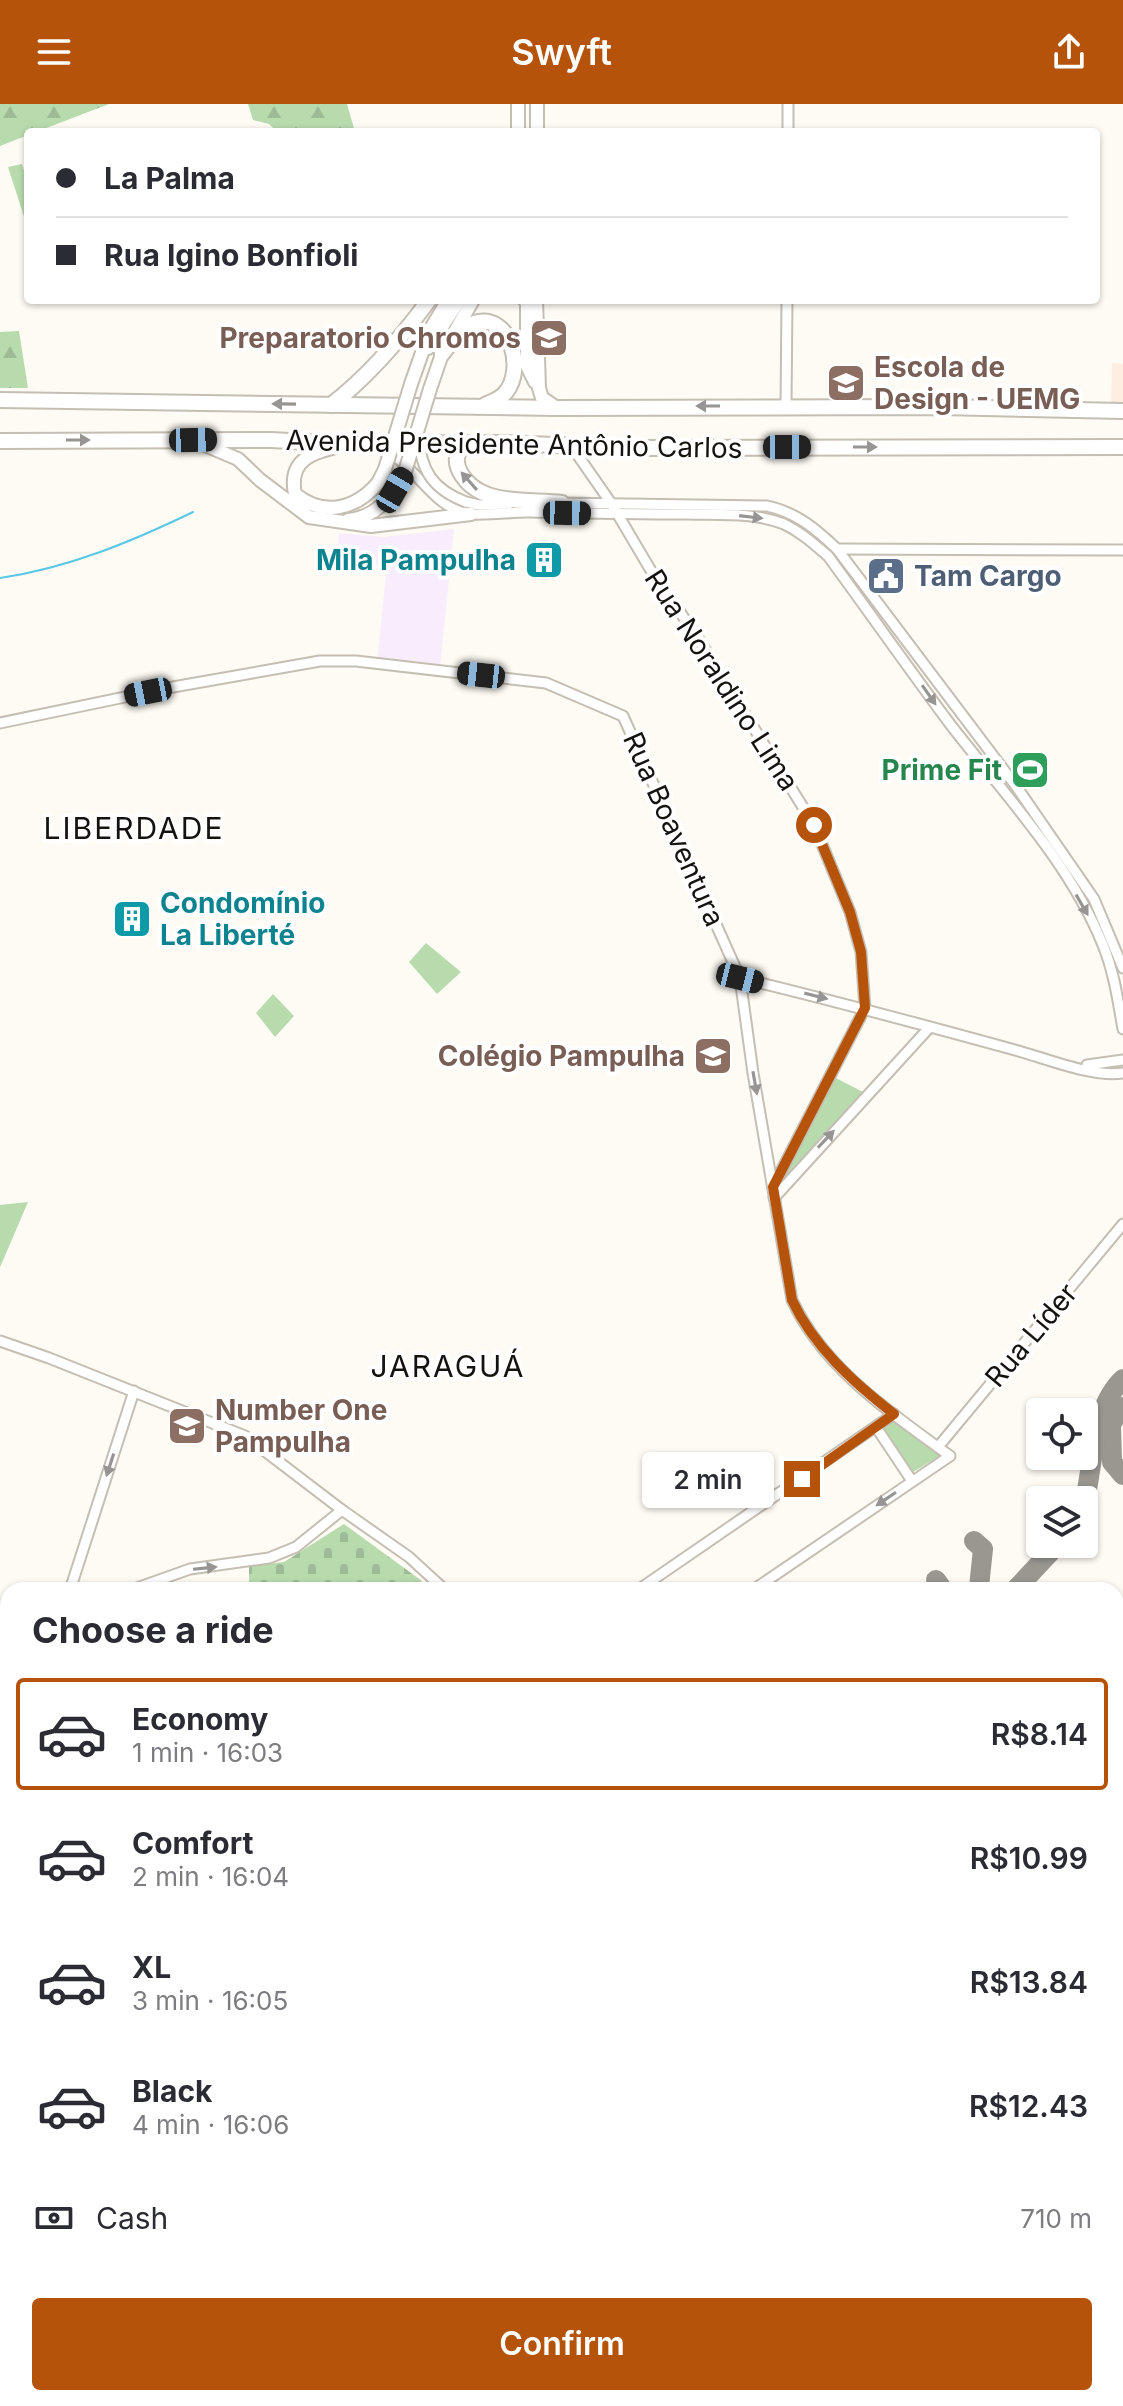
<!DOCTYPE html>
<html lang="en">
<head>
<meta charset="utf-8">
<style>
	:root { --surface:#fff; --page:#f2f2f3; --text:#2b2b33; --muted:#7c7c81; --line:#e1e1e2; --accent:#b45309 }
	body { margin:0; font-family:Inter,sans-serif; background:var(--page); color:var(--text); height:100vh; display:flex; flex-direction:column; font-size:30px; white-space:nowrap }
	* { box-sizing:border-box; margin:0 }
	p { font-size:26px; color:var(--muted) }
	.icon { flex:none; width:44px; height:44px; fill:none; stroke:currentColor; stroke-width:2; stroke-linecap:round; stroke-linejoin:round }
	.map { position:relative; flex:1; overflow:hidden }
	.details { position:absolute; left:0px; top:1478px; width:1124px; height:824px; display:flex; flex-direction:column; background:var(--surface); border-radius:24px 24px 0 0; box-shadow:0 2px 6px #0004 }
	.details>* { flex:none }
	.guide { position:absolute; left:24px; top:24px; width:1076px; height:176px; border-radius:8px; box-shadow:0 2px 6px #0004; display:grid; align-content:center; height:176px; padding:0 32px; background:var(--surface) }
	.fabs { position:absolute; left:1026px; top:1294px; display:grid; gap:16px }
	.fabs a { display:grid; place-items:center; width:72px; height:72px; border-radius:8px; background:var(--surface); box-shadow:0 2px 6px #0004; font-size:40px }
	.end { position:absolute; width:36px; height:36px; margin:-18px; border:10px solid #b45309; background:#fff; box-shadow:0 0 0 4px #fff }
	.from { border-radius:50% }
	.bubble { position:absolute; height:56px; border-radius:8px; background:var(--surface); box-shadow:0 2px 6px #0004; font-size:26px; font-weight:600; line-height:56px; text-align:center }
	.car { position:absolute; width:24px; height:48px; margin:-24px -12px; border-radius:10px; box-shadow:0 0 6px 2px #0007; background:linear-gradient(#222 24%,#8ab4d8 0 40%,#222 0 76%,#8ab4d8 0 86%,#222 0) }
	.guide b { display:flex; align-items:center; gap:28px; height:76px; font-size:30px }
	.guide b+b { border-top:2px solid var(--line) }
	.guide i { width:20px; height:20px; background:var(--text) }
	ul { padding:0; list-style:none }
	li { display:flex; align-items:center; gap:24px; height:112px; margin:0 16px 12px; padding:0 16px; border:4px solid transparent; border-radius:8px }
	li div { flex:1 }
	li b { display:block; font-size:30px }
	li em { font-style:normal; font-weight:600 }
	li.current { border-color:var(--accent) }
	li>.icon { width:72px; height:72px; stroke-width:1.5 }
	h2 { padding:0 32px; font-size:36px; line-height:96px }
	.pay { display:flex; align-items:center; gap:20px; height:88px; padding:0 32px; font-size:30px }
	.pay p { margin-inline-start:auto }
	.cta { display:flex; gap:16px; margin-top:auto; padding:16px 32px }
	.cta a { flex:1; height:92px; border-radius:8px; background:var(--accent); color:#fff; font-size:32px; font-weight:600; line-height:92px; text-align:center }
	header { display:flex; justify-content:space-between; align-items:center; height:104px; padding:0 32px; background:var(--accent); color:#fff; font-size:36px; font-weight:600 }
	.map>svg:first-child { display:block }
	.industrial { fill:#f7edfd }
	.medical { fill:#feeee1 }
	.green { fill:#b8dbae }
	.forest { fill:url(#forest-firs) }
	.cemetery { fill:url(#cemetery-stones) }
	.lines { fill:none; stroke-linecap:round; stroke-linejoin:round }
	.stream { stroke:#58c8e6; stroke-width:2 }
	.taxiway { stroke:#9a9791; stroke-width:20 }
	.runway { stroke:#9a9791; stroke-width:50 }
	.minor-casing { stroke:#c5beb3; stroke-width:13 }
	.major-casing { stroke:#c5beb3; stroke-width:16 }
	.highway-casing { stroke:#c5beb3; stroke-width:18 }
	.minor { stroke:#fff; stroke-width:9 }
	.major { stroke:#fff; stroke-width:12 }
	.highway { stroke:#fff; stroke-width:14 }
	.minor-bridge-casing { stroke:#c5beb3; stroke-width:13; stroke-linecap:butt }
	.major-bridge-casing { stroke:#c5beb3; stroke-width:16; stroke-linecap:butt }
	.minor-bridge { stroke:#fff; stroke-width:9 }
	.major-bridge { stroke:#fff; stroke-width:12 }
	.oneway { fill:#969593 }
	.route { stroke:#b45309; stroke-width:10 }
	.labels { text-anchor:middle; stroke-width:8; stroke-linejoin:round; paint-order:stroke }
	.education-label { font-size:28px; font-weight:bold; fill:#785e54; stroke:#fff; text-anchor:end }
	.street-label { font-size:28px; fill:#15130f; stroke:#fff }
	.culture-label { font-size:28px; font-weight:bold; fill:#0d838f; stroke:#fff; text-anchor:end }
	.service-label { font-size:28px; font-weight:bold; fill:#4e5e75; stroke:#fff; text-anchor:start }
	.leisure-label { font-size:28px; font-weight:bold; fill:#27864d; stroke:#fff; text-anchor:end }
	.neighbourhood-label { font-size:30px; letter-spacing:2px; fill:#15130f; stroke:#fff }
</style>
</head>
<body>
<header><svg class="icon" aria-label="menu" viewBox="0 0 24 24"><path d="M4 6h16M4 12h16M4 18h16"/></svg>Swyft<svg class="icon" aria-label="share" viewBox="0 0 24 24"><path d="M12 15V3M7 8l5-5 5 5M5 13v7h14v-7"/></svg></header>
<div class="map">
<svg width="1123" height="2302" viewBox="0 0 1123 2302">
	<defs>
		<pattern id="forest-firs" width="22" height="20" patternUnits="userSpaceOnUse" patternTransform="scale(2)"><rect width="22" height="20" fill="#b8dbae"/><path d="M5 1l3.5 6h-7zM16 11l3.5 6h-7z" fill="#9dbb94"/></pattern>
		<pattern id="cemetery-stones" width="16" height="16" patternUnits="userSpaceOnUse" patternTransform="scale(2)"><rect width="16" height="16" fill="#b8dbae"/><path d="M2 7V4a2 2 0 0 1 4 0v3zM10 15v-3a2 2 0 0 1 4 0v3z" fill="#9dbb94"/></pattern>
	</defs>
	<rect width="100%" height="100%" fill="#fefbf4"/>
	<polygon class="industrial" points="454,425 440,564 377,558 387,462 337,457 339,429 383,433"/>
	<polygon class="medical" points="1112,259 1123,260 1123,304 1111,304"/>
	<g class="green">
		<polygon points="22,60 28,81 28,125 8,63"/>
		<polygon points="426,839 461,868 437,890 409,858"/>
		<polygon points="273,890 294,912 275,933 256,909"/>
		<polygon points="834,973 865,989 779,1082"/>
		<polygon points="28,1098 4,1154 0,1163 0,1101"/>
		<polygon points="894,1316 940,1352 913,1368 883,1325"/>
	</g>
	<g class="forest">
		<polygon points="0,0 109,0 36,28 28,28 28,31 0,42"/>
		<polygon points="248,0 347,0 355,28 277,28 269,20 253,16"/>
		<polygon points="19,227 28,284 0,284 0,228"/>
	</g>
	<polygon class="cemetery" points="344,1420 422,1477 406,1486 249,1486 249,1462 284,1458"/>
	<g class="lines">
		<g class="stream">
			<path d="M0 474C68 464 131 438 193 408"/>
			<polyline points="1116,2286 1123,2288"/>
			<polyline points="379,2302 386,2294"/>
			<polyline points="755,2302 761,2294"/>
		</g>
		<g class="taxiway">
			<polyline points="1123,1303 1111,1320 1112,1358 1123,1371"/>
			<path d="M1084 1400C1094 1360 1092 1304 1123 1275"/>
			<polyline points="974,1437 983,1445 979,1483"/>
			<polyline points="936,1476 943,1486"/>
			<polyline points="1015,1486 1058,1440"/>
			<polyline points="1116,1547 1123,1549"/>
			<polyline points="1116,1635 1123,1598"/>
			<polyline points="1116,1979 1123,1970"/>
		</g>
		<g class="runway">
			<polyline points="1116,1683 1123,1675"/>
			<polyline points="582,2302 589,2294"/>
		</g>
		<defs>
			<g id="minor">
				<polyline points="788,28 788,0"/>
				<polyline points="786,302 787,196"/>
				<polyline points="572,343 611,399 650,465 698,534 814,721 850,808 861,848 865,904 773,1083"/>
				<path d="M386 347C419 364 433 406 473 410 491 411 510 408 528 408 581 409 634 410 687 410 718 411 754 408 784 420 801 428 814 440 828 452 869 508 909 565 950 620 1004 690 1070 759 1103 841 1114 868 1118 897 1123 925"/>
				<polyline points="466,398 479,401 509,400"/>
				<path d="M560 399 767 402C796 408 816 425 837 445L1016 682 1094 795 1123 864"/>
				<polyline points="837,445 1123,446"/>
				<path d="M0 619 173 583 320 557H356L546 579 623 612 740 874 753 969 792 1196C824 1265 890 1308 950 1352L753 1486"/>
				<path d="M740 874C832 896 924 921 1015 946 1045 954 1093 974 1123 969"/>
				<polyline points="1087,961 1123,956"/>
				<polyline points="774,1094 929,924"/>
				<polyline points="0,1237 49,1254 245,1332 342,1406 409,1453 445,1486"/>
				<polyline points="876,1323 912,1377"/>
				<polyline points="938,1343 1123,1120"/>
				<polyline points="70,1486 134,1287"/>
				<polyline points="131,1486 190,1465 269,1454 296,1443 342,1406"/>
				<polyline points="638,1486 894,1310"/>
				<polyline points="0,1557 8,1551"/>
			</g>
			<g id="major">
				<polyline points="518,28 518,0"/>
				<polyline points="537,28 537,0"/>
				<polyline points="525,196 527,200 527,262 535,278"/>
				<polyline points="536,196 539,284 542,294 557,304"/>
				<polyline points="428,244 459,197"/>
				<polyline points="411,280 430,226 448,196"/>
				<polyline points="430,285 442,250 473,196"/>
				<polyline points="200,339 238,355 260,376 309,413 371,422 471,410"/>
				<path d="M340 342C312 349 288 355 295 390 323 413 355 406 378 379"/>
				<path d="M348 416C377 413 390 394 404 371"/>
			</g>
			<g id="highway">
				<path d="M442 250C451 239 460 224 474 219 511 208 525 265 506 288 501 295 493 297 485 301"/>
				<polyline points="0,296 557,304 941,303 1123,307"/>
				<path d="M331 301C369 272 401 234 429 196"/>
				<polyline points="0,337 271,336 347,340 503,339 635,344 1123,343"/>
				<path d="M464 340C457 349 454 356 460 368 479 403 528 395 562 399"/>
			</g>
		</defs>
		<use href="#minor" class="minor-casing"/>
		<use href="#major" class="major-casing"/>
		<use href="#highway" class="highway-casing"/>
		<use href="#minor" class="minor"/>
		<use href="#major" class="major"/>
		<use href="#highway" class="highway"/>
		<defs>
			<path id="minor-bridge" d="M419 332C420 367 434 386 466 398"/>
			<g id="major-bridge">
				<polyline points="404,371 430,285"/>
				<polyline points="378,379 385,365 411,280"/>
			</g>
		</defs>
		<use href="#minor-bridge" class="minor-bridge-casing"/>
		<use href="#major-bridge" class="major-bridge-casing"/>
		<use href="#minor-bridge" class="minor-bridge"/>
		<use href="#major-bridge" class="major-bridge"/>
	</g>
	<defs><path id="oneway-solid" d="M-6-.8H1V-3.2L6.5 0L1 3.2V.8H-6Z" transform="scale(2)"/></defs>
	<g class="oneway">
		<use href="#oneway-solid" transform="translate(284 300) rotate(-179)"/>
		<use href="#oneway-solid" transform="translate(708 302) rotate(180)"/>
		<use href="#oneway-solid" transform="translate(78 336)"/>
		<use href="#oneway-solid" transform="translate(865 343)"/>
		<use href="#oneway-solid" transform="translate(469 377) rotate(-131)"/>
		<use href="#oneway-solid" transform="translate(751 413) rotate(7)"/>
		<use href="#oneway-solid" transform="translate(929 591) rotate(55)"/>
		<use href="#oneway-solid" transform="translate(1082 801) rotate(60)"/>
		<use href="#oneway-solid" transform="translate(816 892) rotate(14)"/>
		<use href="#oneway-solid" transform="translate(755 979) rotate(80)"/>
		<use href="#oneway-solid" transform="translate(826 1035) rotate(-47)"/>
		<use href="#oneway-solid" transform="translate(110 1361) rotate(108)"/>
		<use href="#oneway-solid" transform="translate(886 1395) rotate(146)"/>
		<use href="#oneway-solid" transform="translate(205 1464) rotate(-6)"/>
	</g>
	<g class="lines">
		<path class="route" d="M802 1375 894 1310C853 1278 814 1243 792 1196L773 1083 865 904 861 848 850 808 814 721"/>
	</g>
	<defs>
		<symbol id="school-square" viewBox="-11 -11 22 22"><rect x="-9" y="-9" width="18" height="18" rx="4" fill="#8d6e63" stroke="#fff"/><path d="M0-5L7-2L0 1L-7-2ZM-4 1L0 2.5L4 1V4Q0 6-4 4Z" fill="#fff"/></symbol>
		<symbol id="university-square" viewBox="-11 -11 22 22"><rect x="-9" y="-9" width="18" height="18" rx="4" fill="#8d6e63" stroke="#fff"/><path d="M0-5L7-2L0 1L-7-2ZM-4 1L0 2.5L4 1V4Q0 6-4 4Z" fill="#fff"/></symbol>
		<symbol id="building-square" viewBox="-11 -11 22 22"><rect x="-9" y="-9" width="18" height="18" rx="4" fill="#0f9aa8" stroke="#fff"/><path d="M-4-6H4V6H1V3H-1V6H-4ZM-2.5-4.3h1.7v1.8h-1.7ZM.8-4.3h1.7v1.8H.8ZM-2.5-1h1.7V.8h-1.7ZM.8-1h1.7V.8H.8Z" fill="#fff"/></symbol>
		<symbol id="civic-square" viewBox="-11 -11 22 22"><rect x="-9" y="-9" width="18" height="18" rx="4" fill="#5c6f8a" stroke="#fff"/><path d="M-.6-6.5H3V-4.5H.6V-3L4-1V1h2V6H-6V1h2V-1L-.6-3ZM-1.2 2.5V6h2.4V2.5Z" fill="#fff"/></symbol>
		<symbol id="stadium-square" viewBox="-11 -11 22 22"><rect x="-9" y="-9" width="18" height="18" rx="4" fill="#2e9e5b" stroke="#fff"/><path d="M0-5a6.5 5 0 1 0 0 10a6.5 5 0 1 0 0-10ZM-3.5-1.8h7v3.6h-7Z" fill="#fff"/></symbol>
	</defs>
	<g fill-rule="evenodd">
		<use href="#school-square" x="527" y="212" width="44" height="44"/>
		<use href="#university-square" x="824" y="257" width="44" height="44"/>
		<use href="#building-square" x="522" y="434" width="44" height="44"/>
		<use href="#civic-square" x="864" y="450" width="44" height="44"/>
		<use href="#stadium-square" x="1008" y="644" width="44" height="44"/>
		<use href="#building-square" x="110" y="793" width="44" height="44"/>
		<use href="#school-square" x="691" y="930" width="44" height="44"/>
		<use href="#school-square" x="165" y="1300" width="44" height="44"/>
	</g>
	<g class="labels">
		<g class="education-label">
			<text x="521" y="244">Preparatorio Chromos</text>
			<text x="874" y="273" text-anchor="start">Escola de<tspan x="874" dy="32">Design - UEMG</tspan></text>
			<text x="685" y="962">Colégio Pampulha</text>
			<text x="215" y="1316" text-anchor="start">Number One<tspan x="215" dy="32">Pampulha</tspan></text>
		</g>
		<g class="street-label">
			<text transform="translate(514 340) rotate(1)" y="10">Avenida Presidente Antônio Carlos</text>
			<text transform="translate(722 576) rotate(57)" y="10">Rua Noraldino Lima</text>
			<text transform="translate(674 725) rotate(66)" y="10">Rua Boaventura</text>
			<text transform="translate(1031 1231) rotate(-50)" y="10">Rua Líder</text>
		</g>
		<g class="culture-label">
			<text x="516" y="466">Mila Pampulha</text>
			<text x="160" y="809" text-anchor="start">Condomínio<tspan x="160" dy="32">La Liberté</tspan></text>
		</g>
		<g class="service-label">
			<text x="914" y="482">Tam Cargo</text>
		</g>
		<g class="leisure-label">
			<text x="1002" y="676">Prime Fit</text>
		</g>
		<g class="neighbourhood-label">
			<text x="134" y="735">LIBERDADE</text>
			<text x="448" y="1273">JARAGUÁ</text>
		</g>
	</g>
</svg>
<div class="fabs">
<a><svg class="icon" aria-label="locate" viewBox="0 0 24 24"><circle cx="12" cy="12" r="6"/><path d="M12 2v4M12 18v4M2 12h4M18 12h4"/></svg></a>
<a><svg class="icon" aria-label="layers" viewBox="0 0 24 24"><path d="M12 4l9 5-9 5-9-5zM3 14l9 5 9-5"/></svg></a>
</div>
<i class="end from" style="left:814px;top:721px"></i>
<i class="end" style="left:802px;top:1375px"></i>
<div class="bubble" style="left:642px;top:1348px;width:132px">2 min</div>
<i class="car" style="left:193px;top:336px;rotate:89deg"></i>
<i class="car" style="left:787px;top:343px;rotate:90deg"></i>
<i class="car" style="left:395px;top:386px;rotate:30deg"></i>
<i class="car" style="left:567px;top:409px;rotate:91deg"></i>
<i class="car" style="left:481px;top:571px;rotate:276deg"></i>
<i class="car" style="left:148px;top:588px;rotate:259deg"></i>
<i class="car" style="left:740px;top:874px;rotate:104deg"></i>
<div class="guide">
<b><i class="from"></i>La Palma</b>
<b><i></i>Rua Igino Bonfioli</b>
</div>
<section class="details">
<h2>Choose a ride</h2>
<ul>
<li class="current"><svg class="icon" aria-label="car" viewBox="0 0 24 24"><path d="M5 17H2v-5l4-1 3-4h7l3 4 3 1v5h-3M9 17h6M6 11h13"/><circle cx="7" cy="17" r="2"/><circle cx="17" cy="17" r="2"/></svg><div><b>Economy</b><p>1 min · 16:03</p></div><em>R$8.14</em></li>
<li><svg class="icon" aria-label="car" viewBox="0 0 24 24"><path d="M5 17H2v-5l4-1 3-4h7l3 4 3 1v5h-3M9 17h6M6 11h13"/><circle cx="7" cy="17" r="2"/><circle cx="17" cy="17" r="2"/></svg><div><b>Comfort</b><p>2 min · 16:04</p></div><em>R$10.99</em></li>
<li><svg class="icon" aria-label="car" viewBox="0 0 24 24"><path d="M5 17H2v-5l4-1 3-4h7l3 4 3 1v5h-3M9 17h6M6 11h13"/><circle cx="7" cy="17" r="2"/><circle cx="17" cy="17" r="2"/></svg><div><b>XL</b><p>3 min · 16:05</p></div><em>R$13.84</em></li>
<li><svg class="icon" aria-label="car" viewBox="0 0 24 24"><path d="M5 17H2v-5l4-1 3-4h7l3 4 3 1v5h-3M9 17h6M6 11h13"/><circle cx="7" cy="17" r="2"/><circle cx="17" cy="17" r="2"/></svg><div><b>Black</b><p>4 min · 16:06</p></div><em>R$12.43</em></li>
</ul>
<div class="pay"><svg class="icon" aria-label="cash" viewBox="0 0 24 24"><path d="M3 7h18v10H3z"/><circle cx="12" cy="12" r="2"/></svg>Cash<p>710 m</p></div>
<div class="cta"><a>Confirm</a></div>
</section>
</div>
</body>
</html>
